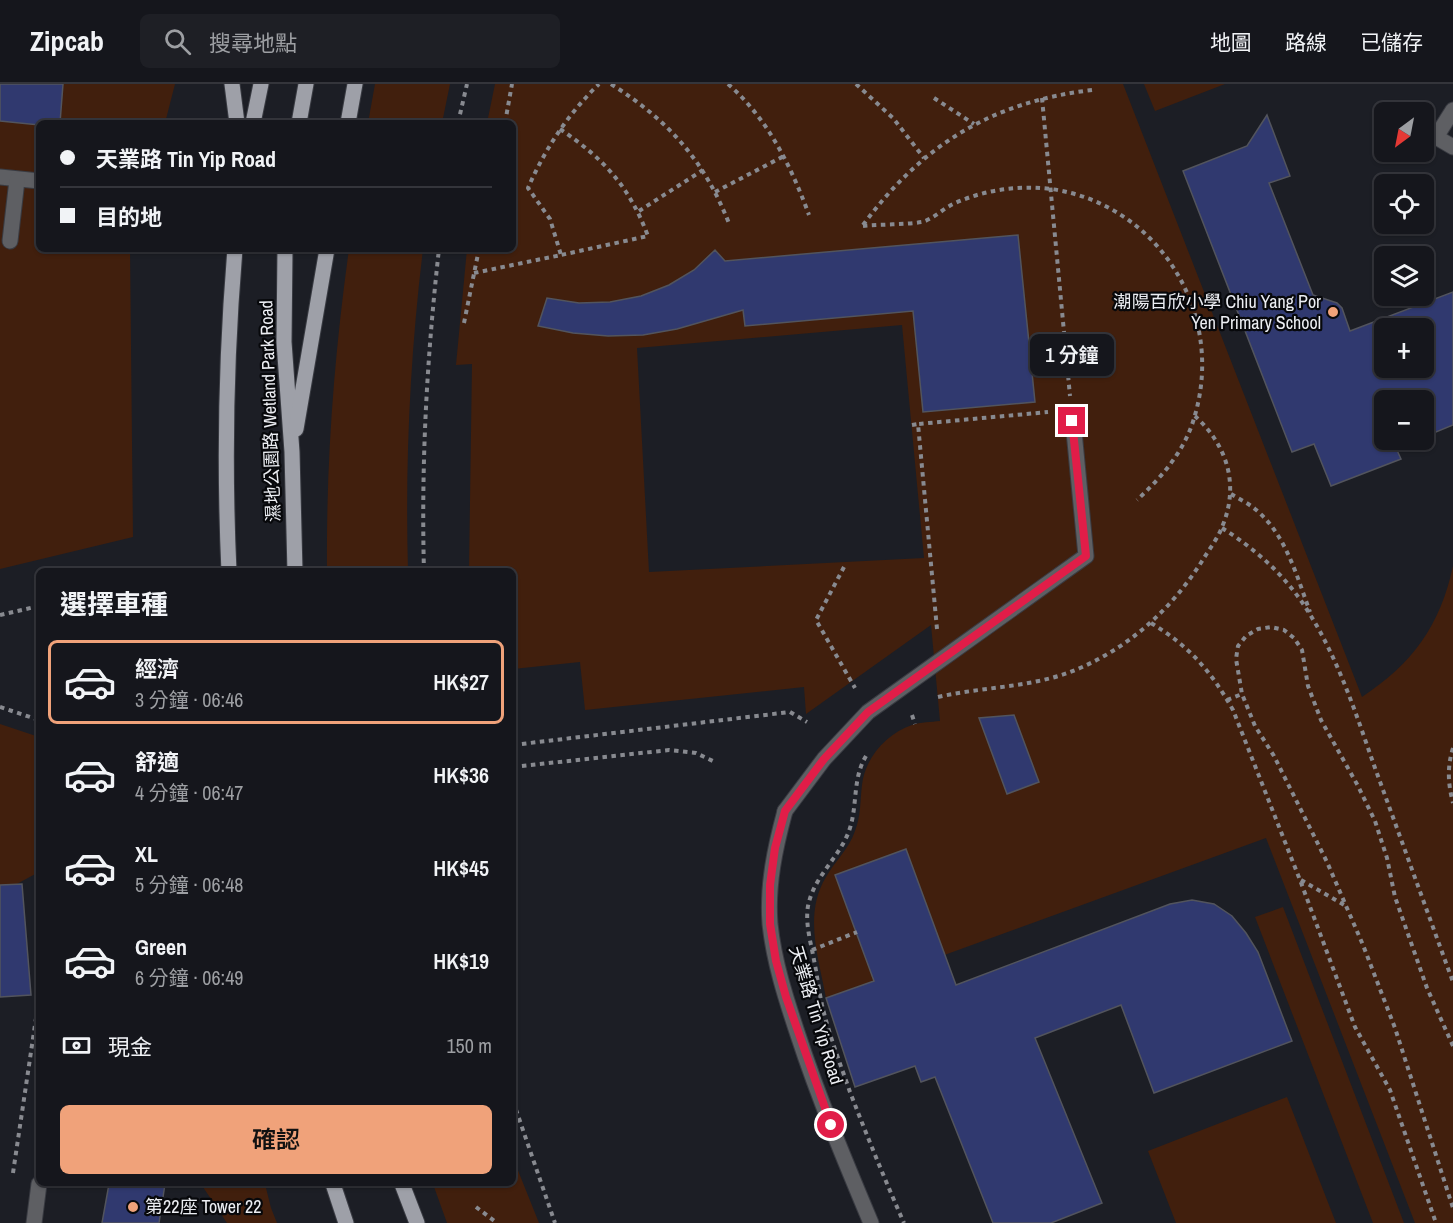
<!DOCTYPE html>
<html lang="zh-TW">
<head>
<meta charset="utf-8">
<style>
	:root { --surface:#15161c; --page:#1e1f25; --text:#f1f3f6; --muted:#9d9fa3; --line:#34353b; --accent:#f0a27a }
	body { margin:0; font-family:"Archivo Narrow","Noto Sans TC",sans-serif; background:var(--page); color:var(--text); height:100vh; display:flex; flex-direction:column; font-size:22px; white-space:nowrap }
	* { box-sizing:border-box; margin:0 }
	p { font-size:20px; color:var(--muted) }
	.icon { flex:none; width:33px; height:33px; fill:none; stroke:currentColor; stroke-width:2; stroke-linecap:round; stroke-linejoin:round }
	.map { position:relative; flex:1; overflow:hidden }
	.side { position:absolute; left:36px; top:484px; width:480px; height:618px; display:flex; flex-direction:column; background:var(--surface); border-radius:9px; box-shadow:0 2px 4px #0004,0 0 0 2px var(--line) }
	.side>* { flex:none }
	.hud { position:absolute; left:36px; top:36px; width:480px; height:132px; border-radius:9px; box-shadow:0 2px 4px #0004,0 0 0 2px var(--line); display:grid; align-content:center; height:132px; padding:0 24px; background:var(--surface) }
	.needle { width:39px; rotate:212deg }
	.buttons { position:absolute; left:1374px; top:18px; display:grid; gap:12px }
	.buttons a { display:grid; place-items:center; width:60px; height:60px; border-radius:9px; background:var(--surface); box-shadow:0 2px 4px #0004,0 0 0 2px var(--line); font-size:30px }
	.end { position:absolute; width:27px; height:27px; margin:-14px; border:8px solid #e11d48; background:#fff; box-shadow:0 0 0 3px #fff }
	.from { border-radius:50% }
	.bubble { position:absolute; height:42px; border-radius:9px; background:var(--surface); box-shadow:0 2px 4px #0004,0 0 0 2px var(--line); font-size:20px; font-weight:600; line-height:42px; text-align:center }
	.hud b { display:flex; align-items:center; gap:21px; height:57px; font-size:22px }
	.hud b+b { border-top:2px solid var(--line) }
	.hud i { width:15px; height:15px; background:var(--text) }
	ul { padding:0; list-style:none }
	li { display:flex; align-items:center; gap:18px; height:84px; margin:0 12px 9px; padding:0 12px; border:3px solid transparent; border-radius:9px }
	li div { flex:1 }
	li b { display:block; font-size:22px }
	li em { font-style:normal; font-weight:600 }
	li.selected { border-color:var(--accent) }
	li>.icon { width:54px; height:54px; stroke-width:1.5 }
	h2 { padding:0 24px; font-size:27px; line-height:72px }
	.pay { display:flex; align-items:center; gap:15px; height:66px; padding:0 24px; font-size:22px }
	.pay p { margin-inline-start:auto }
	.button { display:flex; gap:12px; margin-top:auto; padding:12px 24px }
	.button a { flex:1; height:69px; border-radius:9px; background:var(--accent); color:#111; font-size:24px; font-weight:600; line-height:69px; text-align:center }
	header { display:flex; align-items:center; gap:36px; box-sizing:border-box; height:84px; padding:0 30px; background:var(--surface); border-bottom:2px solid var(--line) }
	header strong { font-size:28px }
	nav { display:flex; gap:33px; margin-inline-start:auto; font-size:21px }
	.search { width:420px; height:54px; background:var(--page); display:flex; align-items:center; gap:15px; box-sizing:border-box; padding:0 21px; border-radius:9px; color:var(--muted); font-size:22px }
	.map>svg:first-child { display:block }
	.green { fill:#411f0d; fill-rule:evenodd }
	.building { fill:#30396f; stroke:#52545d; stroke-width:1.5; fill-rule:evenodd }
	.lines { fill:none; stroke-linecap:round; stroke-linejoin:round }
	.lane-casing { stroke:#393b42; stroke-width:17 }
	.street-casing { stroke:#393b42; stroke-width:17 }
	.primary-casing { stroke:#393b42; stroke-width:17 }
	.path { stroke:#888a90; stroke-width:4; stroke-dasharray:4.5 4.5; stroke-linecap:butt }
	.lane { stroke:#5e5f63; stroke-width:15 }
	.street { stroke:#5e5f63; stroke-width:15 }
	.primary { stroke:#9ea0a8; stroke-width:15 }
	.route { stroke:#e11d48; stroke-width:8 }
	.poi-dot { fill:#f0a27a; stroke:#07080b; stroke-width:2 }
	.labels { text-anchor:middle; stroke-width:4.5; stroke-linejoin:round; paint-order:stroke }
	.poi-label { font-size:18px; fill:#eceef3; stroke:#07080b; text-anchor:end }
	.street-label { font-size:18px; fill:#eceef3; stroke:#07080b }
</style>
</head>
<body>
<header>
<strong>Zipcab</strong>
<div class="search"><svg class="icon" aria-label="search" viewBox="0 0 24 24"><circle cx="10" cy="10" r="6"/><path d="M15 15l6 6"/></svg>搜尋地點</div>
<nav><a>地圖</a><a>路線</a><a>已儲存</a></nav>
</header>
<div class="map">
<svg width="1453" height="1139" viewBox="0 0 1453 1139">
	<rect width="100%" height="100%" fill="#1c1e25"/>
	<g class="green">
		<polygon points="0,0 175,0 165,39 39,39 39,165 130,165 133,453 0,485"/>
		<polygon points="375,0 450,0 442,39 368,39"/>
		<path d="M495 0H1123L1362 613C1413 579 1440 542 1453 482V1139H1415L1266 754 826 914C819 874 803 831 826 793 835 777 849 765 855 747 861 732 860 717 862 701 865 674 886 650 912 641 921 638 931 638 940 637L931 541 806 630 804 603 585 626 580 578 513 585V488L469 487 472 280 456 281 467 165H513V39H487ZM902 241 924 474 649 488 637 264Z"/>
		<polygon points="1144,0 1225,0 1155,27"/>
		<path d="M349 165H423C410 272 405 380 408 487H327C326 380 334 272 349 165Z"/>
		<polygon points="0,640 39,653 39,788 0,809"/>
		<polygon points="1283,823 1404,1139 1373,1139 1255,833"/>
		<polygon points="1287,1013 1336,1139 1176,1139 1148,1067"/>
		<polygon points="513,1074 539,1139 447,1139 433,1100 513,1100"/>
		<polygon points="201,1100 265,1100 271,1124 277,1139 227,1139"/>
	</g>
	<g class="building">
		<polygon points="0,0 63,0 60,39 39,39 39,41 0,37"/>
		<path d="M1267 31 1290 92 1269 99 1313 211 1337 219 1342 224 1350 247 1453 208V341L1424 353V316H1384V356H1417L1396 364 1401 375 1331 402 1314 360 1292 368 1183 87 1247 62ZM1384 244H1424V284H1384Z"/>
		<polygon points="1018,151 1035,318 923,328 913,227 745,242 743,226 677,245 643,251 608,252 573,249 538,242 547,214 579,219 610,218 641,212 669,201 694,186 715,166 725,177"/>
		<polygon points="1014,631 1039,698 1007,710 979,634"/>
		<polygon points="906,765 956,901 1170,820 1192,816 1214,820 1232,832 1246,849 1258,868 1292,957 1154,1009 1121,921 1035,954 1102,1119 1051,1139 993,1139 935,993 921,998 915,982 855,1003 826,914 874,897 835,791"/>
		<polygon points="22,800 31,911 0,913 0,801"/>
		<polygon points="109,1100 165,1100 159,1139 102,1139"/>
	</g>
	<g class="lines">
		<defs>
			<g id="lane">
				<polyline points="1453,26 1436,53 1453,63"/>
				<polyline points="0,93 39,97"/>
				<polyline points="10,157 17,96"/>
				<polyline points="785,727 824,675 868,628 1086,472 1073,337"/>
				<polyline points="34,1139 39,1100"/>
			</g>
			<path id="street" d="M785 727C775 764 767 801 770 840 774 878 786 915 798 951 819 1015 845 1077 871 1139"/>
			<g id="primary">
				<polyline points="232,0 237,39"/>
				<polyline points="253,39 261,0"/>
				<polyline points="299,39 306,0"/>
				<polyline points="348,39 355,0"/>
				<polyline points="285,165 284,258 292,368 295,488"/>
				<polyline points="296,345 327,165"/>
				<path d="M229 488C224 380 226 272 235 165"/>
				<polyline points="333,1100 346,1139"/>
				<polyline points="402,1100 417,1139"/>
			</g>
		</defs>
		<use href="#lane" class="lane-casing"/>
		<use href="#street" class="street-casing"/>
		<use href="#primary" class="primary-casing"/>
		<g class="path">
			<path d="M611 0C669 37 705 77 730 142"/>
			<path d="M728 0C768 35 791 82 809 131"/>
			<polyline points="856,0 893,34 924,74"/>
			<polyline points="934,14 974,40"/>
			<polyline points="1042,14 1070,312"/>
			<polyline points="458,39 467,0"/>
			<polyline points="505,39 512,0"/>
			<path d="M560 45C604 75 629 102 648 152L561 171"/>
			<polyline points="715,108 784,72"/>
			<polyline points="639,127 703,86"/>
			<path d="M863 141C923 60 992 18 1092 6"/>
			<path d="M863 142C882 140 903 141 922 138 933 135 943 125 953 120 983 106 1018 101 1051 105 1158 120 1225 228 1195 331 1186 365 1163 392 1137 416"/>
			<path d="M474 189 561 171 550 135 528 104C545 65 568 30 599 0"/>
			<polyline points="464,239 479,165"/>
			<polyline points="912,341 918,340"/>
			<path d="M1231 410C1239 415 1248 419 1255 425 1286 450 1297 493 1310 528"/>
			<path d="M1222 444C1252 463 1278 485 1299 514 1335 564 1355 627 1375 684 1401 755 1427 827 1453 898"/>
			<polyline points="844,483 816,536 855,604"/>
			<path d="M424 488C421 379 427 272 439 165"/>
			<polyline points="0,531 39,522"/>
			<path d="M1151 539C1189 562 1211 587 1233 626L1300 796 1355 943 1390 1006 1436 1139"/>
			<polyline points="937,545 918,340 1048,328"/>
			<path d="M938 613C986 602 1035 604 1080 584 1133 561 1174 522 1204 474 1210 464 1218 454 1222 443 1240 401 1227 361 1195 332"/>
			<polyline points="1227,616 1242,610"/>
			<polyline points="0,623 39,636"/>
			<polyline points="912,631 915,640"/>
			<polyline points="513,661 790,628 807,638"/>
			<path d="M1453 664C1447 683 1448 700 1453 719"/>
			<path d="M866 672C852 695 858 722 849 747 839 774 814 792 808 822 805 840 811 859 814 876 817 891 819 907 822 921 829 951 840 979 850 1008 867 1052 885 1096 904 1139"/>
			<polyline points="513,683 669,666 696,669 715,678"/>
			<polyline points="1301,796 1346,822"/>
			<polyline points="812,866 857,848"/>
			<polyline points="1453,962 1427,904 1395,813 1387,774 1375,737 1358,702 1321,636 1308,602 1302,566 1294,554 1284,546 1271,543 1258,545 1246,552 1238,562 1236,575 1242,610 1255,642 1274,672 1327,778 1363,861 1395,944 1453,1124"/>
			<polyline points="513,1017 555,1139"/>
			<polyline points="13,1089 39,914"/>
			<polyline points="476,1123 497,1139"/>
		</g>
		<use href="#lane" class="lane"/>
		<use href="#street" class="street"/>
		<use href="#primary" class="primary"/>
	</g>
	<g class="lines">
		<polyline class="route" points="831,1041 786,913 776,877 770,840 770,801 775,764 785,727 824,675 868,628 1086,472 1072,337"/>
	</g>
	<g class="poi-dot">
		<circle cx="1333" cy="228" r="6"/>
		<circle cx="133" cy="1123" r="6"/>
	</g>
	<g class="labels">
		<g class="poi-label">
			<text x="1321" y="224">潮陽百欣小學 Chiu Yang Por<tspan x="1321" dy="21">Yen Primary School</tspan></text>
			<text x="145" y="1129" text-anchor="start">第22座 Tower 22</text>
		</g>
		<g class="street-label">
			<text transform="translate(270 327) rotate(-92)" y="6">濕地公園路 Wetland Park Road</text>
			<text transform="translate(816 931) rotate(73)" y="6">天業路 Tin Yip Road</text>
		</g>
	</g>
</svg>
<div class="buttons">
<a><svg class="needle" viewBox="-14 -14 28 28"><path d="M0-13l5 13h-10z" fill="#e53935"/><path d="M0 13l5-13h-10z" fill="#9d9fa3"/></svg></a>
<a><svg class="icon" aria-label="locate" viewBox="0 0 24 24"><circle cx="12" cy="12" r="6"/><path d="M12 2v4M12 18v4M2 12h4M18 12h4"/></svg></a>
<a><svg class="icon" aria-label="layers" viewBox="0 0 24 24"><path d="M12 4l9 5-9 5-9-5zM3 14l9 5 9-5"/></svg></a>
<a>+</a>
<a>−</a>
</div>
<i class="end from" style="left:831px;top:1041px"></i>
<i class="end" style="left:1072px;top:337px"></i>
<div class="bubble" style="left:1030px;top:250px;width:84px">1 分鐘</div>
<div class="hud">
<b><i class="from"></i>天業路 Tin Yip Road</b>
<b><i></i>目的地</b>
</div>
<section class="side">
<h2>選擇車種</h2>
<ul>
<li class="selected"><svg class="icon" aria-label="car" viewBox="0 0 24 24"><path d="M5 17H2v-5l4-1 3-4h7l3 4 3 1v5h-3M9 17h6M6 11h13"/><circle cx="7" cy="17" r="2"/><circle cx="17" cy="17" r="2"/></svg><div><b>經濟</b><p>3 分鐘 · 06:46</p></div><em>HK$27</em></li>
<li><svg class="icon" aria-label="car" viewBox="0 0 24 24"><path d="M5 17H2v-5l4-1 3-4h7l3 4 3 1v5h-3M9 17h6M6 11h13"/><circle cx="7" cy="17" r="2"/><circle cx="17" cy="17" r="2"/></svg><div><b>舒適</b><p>4 分鐘 · 06:47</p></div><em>HK$36</em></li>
<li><svg class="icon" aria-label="car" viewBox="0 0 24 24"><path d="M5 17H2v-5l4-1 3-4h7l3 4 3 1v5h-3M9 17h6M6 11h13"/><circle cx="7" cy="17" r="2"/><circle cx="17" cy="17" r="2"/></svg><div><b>XL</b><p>5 分鐘 · 06:48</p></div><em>HK$45</em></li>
<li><svg class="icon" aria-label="car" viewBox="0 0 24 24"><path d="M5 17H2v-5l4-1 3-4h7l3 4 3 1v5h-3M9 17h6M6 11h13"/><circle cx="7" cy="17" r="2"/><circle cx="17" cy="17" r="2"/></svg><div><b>Green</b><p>6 分鐘 · 06:49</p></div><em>HK$19</em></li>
</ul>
<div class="pay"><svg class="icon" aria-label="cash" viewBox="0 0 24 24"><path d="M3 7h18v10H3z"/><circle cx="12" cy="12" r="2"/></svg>現金<p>150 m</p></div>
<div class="button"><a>確認</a></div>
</section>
</div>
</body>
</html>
